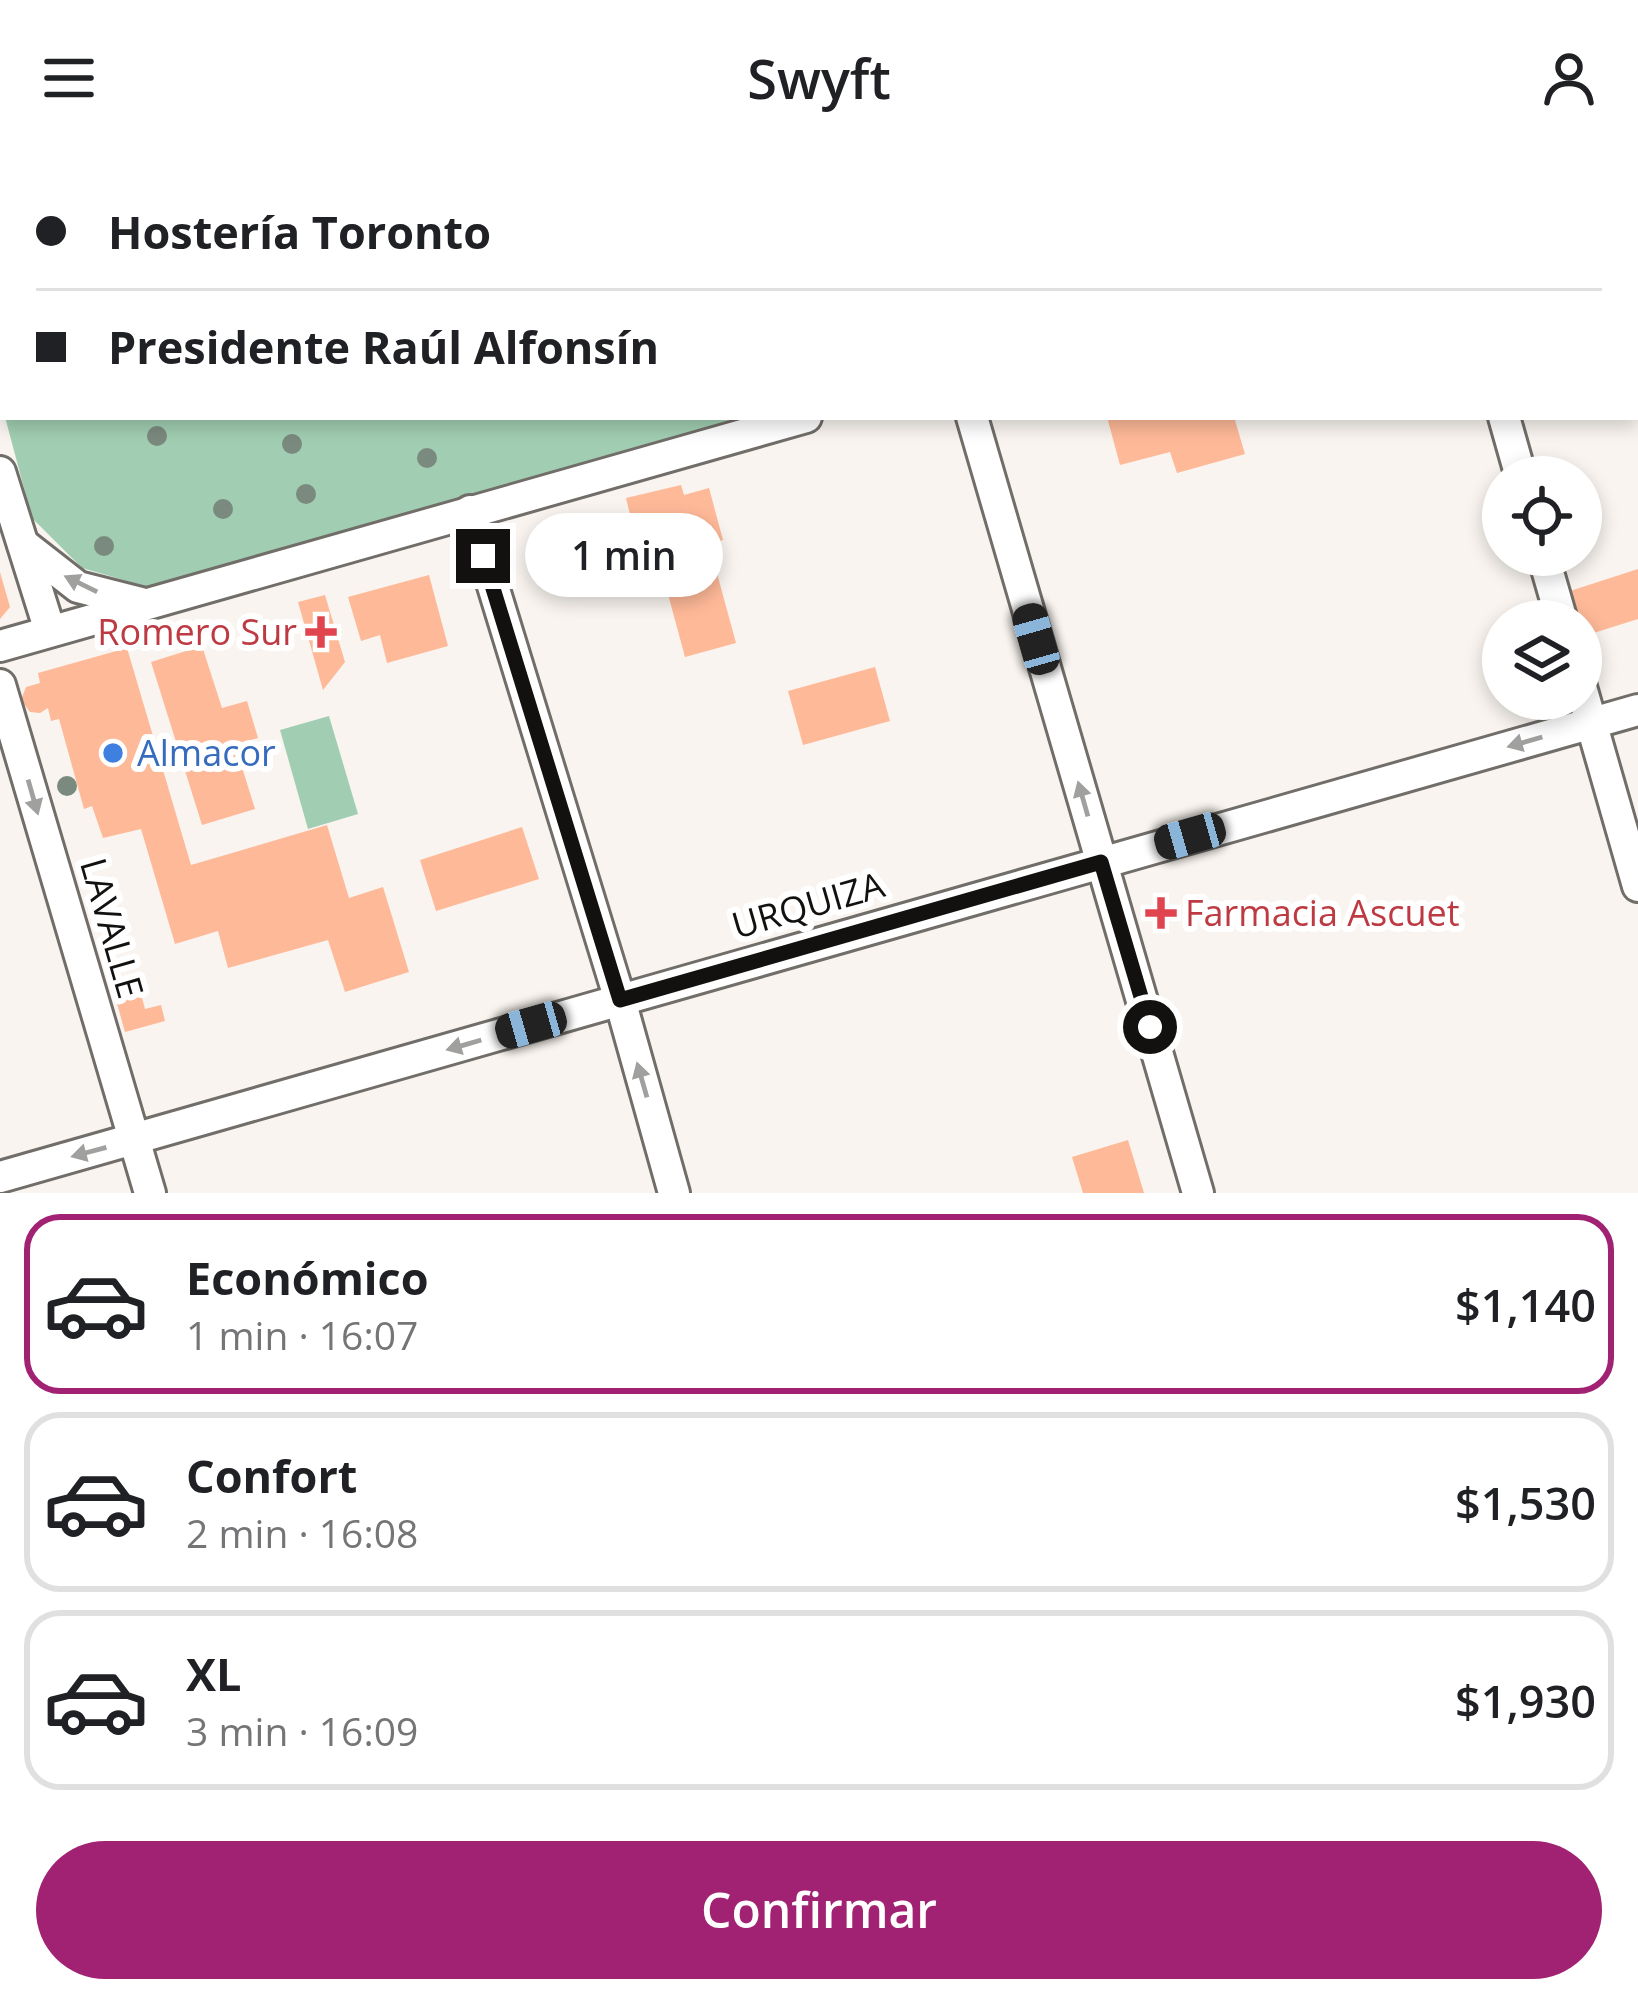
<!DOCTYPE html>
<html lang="es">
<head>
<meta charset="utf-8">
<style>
	:root { --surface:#fff; --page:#f6f6f6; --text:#202124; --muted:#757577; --line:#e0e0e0; --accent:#a12173 }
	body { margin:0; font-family:"Open Sans",sans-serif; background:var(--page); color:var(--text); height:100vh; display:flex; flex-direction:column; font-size:45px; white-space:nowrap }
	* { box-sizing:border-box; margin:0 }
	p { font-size:39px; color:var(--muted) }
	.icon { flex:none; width:66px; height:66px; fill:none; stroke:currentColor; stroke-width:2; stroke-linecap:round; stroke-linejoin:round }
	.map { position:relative; height:1037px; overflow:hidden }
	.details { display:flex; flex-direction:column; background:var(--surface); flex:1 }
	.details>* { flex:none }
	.banner { position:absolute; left:0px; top:0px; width:1638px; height:264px; box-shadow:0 6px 18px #0003; display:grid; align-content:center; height:264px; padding:0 36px; background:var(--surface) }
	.controls { position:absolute; left:1482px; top:300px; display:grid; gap:24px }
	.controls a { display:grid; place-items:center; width:120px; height:120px; border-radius:50%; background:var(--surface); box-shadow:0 6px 18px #0003; font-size:60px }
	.end { position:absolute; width:54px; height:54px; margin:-27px; border:15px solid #12110f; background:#fff; box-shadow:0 0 0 6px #fff }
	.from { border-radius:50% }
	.bubble { position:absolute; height:84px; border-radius:42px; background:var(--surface); box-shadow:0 6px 18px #0003; font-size:39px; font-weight:600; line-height:84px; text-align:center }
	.car { position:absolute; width:36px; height:72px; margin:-36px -18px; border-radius:15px; box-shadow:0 0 9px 3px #0007; background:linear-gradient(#222 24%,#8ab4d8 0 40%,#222 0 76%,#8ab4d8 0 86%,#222 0) }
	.banner b { display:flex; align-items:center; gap:42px; height:114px; font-size:45px }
	.banner b+b { border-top:3px solid var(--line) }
	.banner i { width:30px; height:30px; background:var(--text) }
	ul { padding:21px 0 0; list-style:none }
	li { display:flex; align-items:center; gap:36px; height:180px; margin:0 24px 18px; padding:0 12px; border:6px solid var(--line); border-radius:36px }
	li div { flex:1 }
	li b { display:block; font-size:45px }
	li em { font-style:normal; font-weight:600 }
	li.selected { border-color:var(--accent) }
	li>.icon { width:108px; height:108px; stroke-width:1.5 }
	.button { display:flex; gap:24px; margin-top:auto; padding:24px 36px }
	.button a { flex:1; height:138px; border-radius:72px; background:var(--accent); color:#fff; font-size:48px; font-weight:600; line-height:138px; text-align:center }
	header { display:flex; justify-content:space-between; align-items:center; height:156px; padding:0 36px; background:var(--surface); font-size:54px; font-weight:600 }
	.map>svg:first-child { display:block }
	.green { fill:#a1ceb2 }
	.building { fill:#feb998 }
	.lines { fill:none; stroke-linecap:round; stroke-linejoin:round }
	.service-casing { stroke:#716d68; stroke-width:21 }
	.minor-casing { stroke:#716d68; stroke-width:36 }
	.service { stroke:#fff; stroke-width:15 }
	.minor { stroke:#fff; stroke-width:30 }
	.rail-casing { stroke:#2f2e2c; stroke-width:14 }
	.rail { stroke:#fff; stroke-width:9; stroke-dasharray:27; stroke-linecap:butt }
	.tree { fill:#7b8a7e }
	.oneway { fill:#a0a09f }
	.route { stroke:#12110f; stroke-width:15 }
	.health-dot { fill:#e0444e; stroke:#fff; stroke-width:4.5 }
	.shop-dot { fill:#3f7fe0; stroke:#fff; stroke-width:4.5 }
	.labels { text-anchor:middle; stroke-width:12; stroke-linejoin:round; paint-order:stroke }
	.health-label { font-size:36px; fill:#be3a42; stroke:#fff; text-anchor:end }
	.shop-label { font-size:36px; fill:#366cbe; stroke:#fff; text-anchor:start }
	.street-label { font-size:36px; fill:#12110f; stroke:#fff }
</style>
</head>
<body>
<header><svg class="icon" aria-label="menu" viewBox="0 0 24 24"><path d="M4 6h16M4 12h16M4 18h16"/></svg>Swyft<svg class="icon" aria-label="person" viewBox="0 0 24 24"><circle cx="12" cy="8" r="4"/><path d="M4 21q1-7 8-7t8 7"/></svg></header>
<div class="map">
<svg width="1638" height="1037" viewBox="0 0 1638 1037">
	<rect width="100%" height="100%" fill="#f9f4ef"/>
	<g class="green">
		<polygon points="0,0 1638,0 1638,4 3,3 3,255"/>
		<polygon points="5,261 749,261 155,433 82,412 32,362"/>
		<polygon points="329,560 358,658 308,673 280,574"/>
	</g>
	<g class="building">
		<polygon points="1107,261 1234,261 1245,298 1177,317 1170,296 1120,309"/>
		<polygon points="681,329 684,339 709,332 723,384 709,388 736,487 685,501 652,379 636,383 626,342"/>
		<polygon points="1638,413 1638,463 1581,481 1581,465 1577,465 1567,436"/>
		<polygon points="0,416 10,451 0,463"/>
		<polygon points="429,419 448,490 387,507 380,479 361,485 348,441"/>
		<polygon points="325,439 345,506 323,534 298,446"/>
		<polygon points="202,490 222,552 247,545 258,582 235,589 255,653 202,669 151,506"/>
		<polygon points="127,492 191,709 327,669 349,742 383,731 409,816 345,836 328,784 228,812 218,775 175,788 141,673 103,682 92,650 84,653 59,563 51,565 48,552 40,557 30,556 21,544 26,531 40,527 38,517"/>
		<polygon points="875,511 890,565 803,589 788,535"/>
		<polygon points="522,671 539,723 436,755 420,704"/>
		<polygon points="141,838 145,853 161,849 165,865 125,876 116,844"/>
		<polygon points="1128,984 1144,1037 1083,1037 1072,1001"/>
	</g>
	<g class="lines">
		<defs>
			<g id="service">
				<polyline points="362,0 362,3"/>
				<polyline points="413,3 424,0"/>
				<polyline points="0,192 3,191"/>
			</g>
			<g id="minor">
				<polyline points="1635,22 1638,21"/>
				<polyline points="972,261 1198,1037"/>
				<polyline points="1504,261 1521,321"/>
				<polyline points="0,316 50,475"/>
				<polyline points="470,355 620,844 674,1037"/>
				<polyline points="23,388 78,431 141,447"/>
				<polyline points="1543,399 1562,465"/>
				<polyline points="0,490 806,261"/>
				<polyline points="0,529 150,1037"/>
				<polyline points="1581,531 1638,730"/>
				<polyline points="0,1021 1638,554"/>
			</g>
		</defs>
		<use href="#service" class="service-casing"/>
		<use href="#minor" class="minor-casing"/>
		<use href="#service" class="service"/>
		<use href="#minor" class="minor"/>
		<defs>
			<g id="rail">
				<polyline points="832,3 843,0"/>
				<polyline points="0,241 3,240"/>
			</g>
		</defs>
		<use href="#rail" class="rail-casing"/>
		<use href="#rail" class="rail"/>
	</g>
	<g class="tree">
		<circle cx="157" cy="280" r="10"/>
		<circle cx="292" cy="288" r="10"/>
		<circle cx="427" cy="302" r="10"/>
		<circle cx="306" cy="338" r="10"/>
		<circle cx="223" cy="353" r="10"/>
		<circle cx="104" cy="390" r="10"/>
		<circle cx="67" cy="630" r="10"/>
	</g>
	<defs><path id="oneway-solid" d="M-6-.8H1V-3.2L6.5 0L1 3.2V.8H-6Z" transform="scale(3)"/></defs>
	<g class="oneway">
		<use href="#oneway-solid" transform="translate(81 428) rotate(-154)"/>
		<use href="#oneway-solid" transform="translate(1525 586) rotate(164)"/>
		<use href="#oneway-solid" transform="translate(33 641) rotate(74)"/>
		<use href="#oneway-solid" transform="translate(1083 643) rotate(-106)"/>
		<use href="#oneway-solid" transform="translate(464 889) rotate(164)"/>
		<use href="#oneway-solid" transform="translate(642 924) rotate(-106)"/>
		<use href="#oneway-solid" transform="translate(89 996) rotate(165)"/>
	</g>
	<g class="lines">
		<polyline class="route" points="483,400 620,844 1101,706 1150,871"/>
	</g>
	<g class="health-dot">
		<path d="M315 458h12v12h12v12h-12v12h-12v-12h-12v-12h12z"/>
		<path d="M1155 739h12v12h12v12h-12v12h-12v-12h-12v-12h12z"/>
	</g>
	<circle class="shop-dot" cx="113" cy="597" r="12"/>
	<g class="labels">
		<g class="health-label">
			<text x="297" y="489">Romero Sur</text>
			<text x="1185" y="770" text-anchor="start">Farmacia Ascuet</text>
		</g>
		<g class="shop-label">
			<text x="137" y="610">Almacor</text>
		</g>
		<g class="street-label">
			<text transform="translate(808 749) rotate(-16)" y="13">URQUIZA</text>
			<text transform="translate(112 772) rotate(74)" y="13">LAVALLE</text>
		</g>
	</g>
</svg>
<div class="controls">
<a><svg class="icon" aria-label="locate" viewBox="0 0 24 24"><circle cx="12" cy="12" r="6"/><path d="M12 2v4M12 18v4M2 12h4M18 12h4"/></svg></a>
<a><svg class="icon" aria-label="layers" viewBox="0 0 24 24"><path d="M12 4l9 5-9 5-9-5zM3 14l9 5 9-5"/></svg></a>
</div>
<i class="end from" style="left:1150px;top:871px"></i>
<i class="end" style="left:483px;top:400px"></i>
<div class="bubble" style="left:525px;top:357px;width:198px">1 min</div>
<i class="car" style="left:1036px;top:483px;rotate:344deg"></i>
<i class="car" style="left:1190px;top:680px;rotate:254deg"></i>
<i class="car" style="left:531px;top:869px;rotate:254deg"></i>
<div class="banner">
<b><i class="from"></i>Hostería Toronto</b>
<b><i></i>Presidente Raúl Alfonsín</b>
</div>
</div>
<section class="details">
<ul>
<li class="selected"><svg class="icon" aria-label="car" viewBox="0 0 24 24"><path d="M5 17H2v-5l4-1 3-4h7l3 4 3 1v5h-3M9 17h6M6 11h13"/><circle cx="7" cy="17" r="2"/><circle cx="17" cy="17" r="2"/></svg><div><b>Económico</b><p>1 min · 16:07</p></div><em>$1,140</em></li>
<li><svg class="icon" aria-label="car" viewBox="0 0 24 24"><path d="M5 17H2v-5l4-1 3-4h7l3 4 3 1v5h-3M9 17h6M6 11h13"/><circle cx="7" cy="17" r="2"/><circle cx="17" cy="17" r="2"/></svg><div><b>Confort</b><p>2 min · 16:08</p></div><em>$1,530</em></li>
<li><svg class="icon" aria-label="car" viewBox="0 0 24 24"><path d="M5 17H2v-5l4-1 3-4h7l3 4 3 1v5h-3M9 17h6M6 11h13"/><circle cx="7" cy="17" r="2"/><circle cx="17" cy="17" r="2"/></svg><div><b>XL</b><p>3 min · 16:09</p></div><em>$1,930</em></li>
</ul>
<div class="button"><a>Confirmar</a></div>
</section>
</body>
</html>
